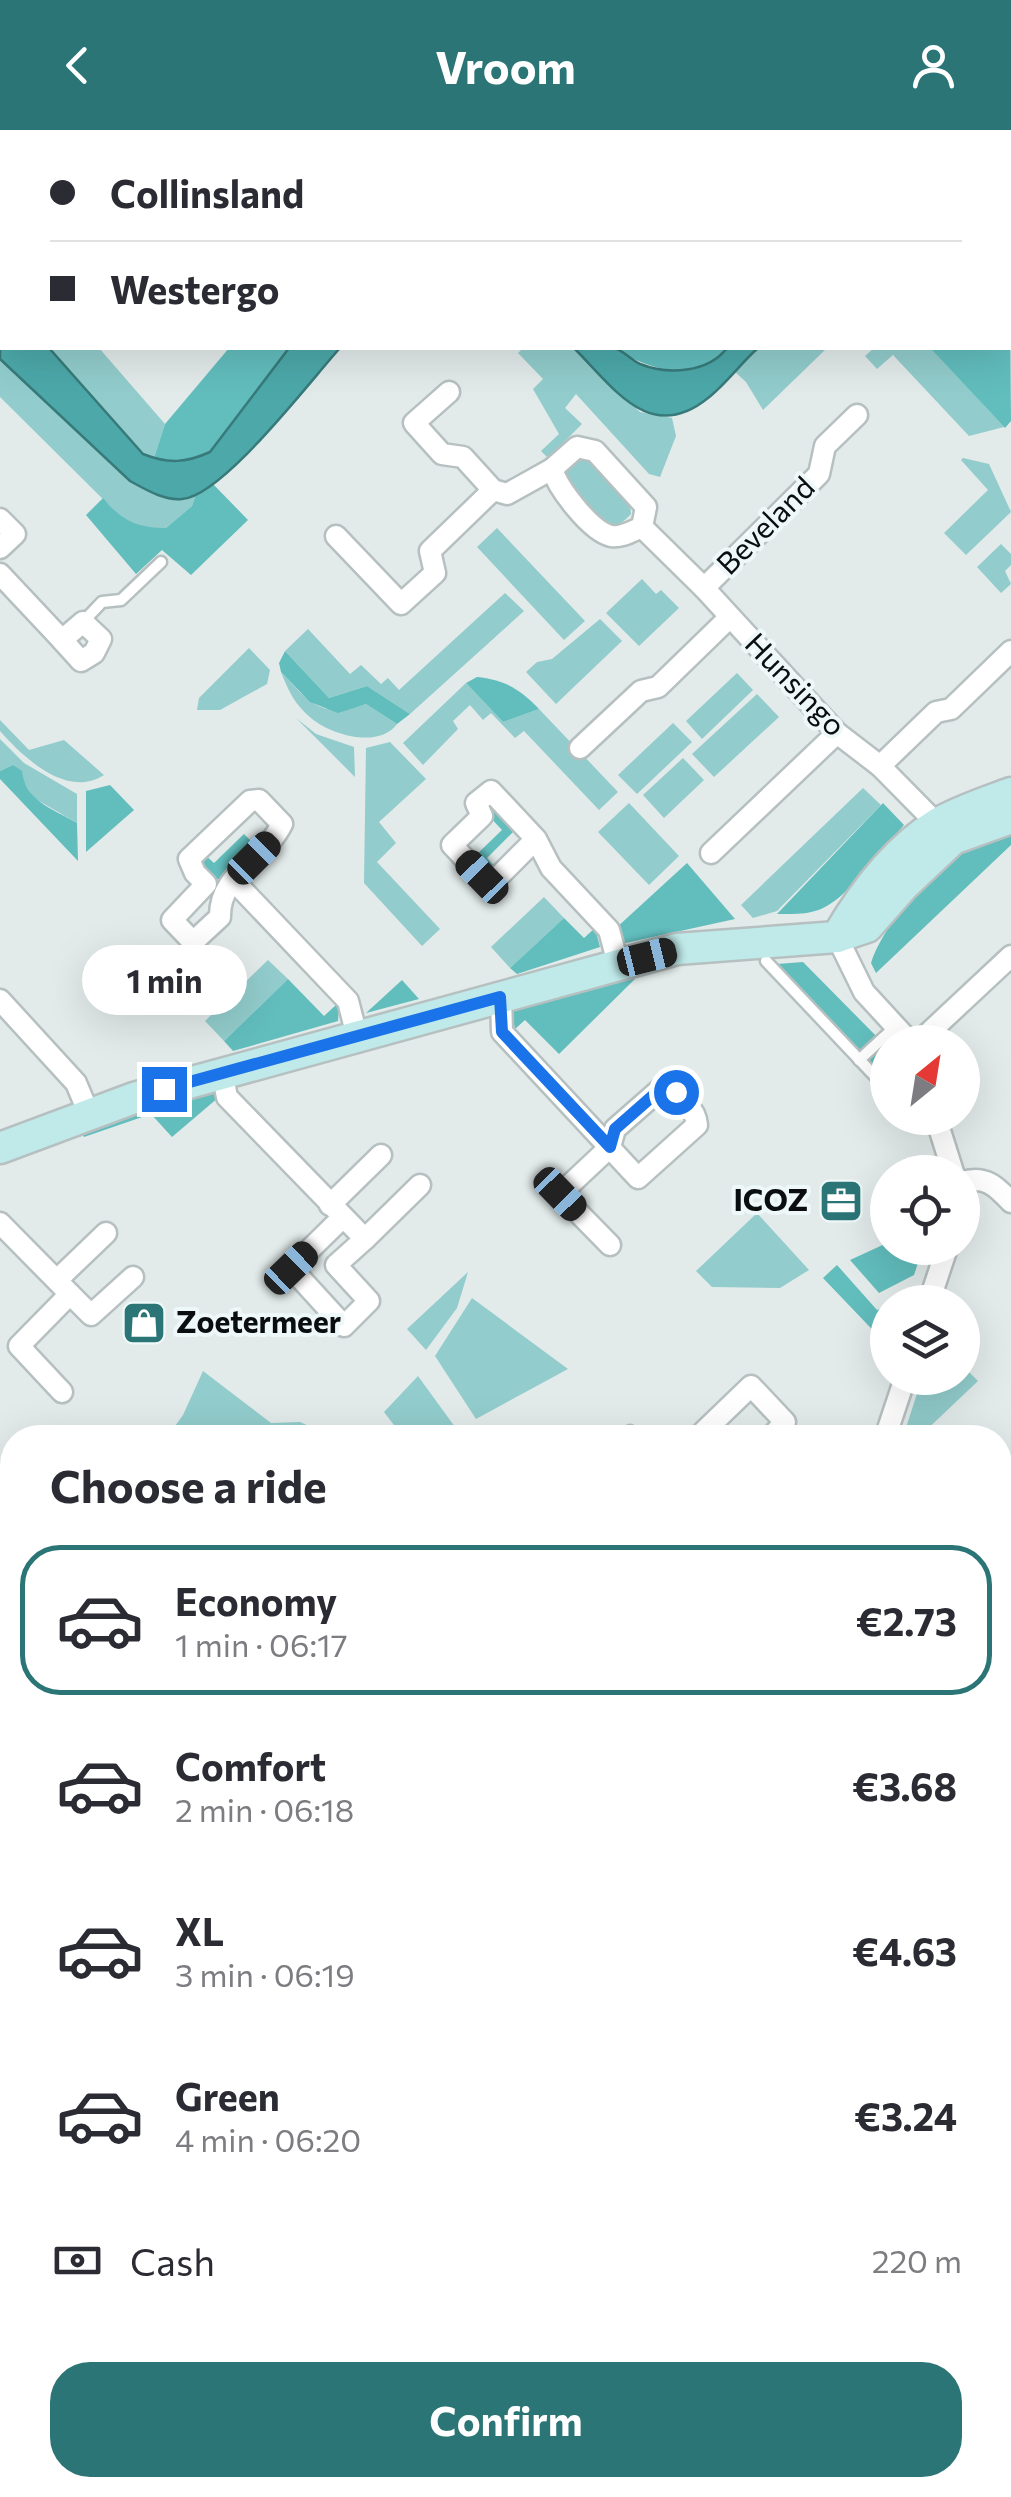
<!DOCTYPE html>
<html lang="en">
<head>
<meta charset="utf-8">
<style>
	:root { --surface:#fff; --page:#f2f2f3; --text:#2b2b33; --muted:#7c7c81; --line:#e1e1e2; --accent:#2b7576 }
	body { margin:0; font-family:Commissioner,sans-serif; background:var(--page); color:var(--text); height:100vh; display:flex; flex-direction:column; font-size:38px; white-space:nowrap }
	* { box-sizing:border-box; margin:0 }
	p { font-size:32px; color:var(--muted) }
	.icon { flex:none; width:55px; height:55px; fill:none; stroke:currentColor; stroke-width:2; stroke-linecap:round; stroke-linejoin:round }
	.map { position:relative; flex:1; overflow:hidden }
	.details { position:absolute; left:0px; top:1295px; width:1012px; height:1072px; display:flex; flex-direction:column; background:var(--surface); border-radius:40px 40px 0 0; box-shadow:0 10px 40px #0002 }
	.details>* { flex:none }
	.top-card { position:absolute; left:0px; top:0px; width:1012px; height:220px; box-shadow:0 10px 40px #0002; display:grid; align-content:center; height:220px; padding:0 50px; background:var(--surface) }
	.needle { width:65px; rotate:30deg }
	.controls { position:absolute; left:870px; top:895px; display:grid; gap:20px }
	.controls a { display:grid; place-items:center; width:110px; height:110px; border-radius:50%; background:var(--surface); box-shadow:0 10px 40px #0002; font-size:50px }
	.end { position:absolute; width:45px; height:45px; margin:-22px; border:12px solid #1a73e8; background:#fff; box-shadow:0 0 0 5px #fff }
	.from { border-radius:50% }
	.bubble { position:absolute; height:70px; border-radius:35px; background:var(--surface); box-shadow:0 10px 40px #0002; font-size:32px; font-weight:700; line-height:70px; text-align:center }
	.car { position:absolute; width:30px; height:60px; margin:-30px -15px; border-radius:12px; box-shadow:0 0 8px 2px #0007; background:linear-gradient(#222 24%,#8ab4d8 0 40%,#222 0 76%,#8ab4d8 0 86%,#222 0) }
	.top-card b { display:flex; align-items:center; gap:35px; height:95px; font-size:38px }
	.top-card b+b { border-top:2px solid var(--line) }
	.top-card i { width:25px; height:25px; background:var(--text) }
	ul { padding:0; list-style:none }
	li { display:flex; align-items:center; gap:30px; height:150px; margin:0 20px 15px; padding:0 30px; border:5px solid transparent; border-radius:40px }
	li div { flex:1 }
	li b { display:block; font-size:38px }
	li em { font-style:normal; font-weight:700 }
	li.on { border-color:var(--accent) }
	li>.icon { width:90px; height:90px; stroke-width:1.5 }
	h2 { padding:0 50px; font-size:45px; line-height:120px }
	.pay { display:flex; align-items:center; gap:25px; height:110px; padding:0 50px; font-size:38px }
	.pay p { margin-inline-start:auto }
	.button { display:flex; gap:20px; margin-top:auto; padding:20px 50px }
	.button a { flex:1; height:115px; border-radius:40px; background:var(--accent); color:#fff; font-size:40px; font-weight:700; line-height:115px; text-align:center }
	header { display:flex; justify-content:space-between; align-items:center; height:130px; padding:0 50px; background:var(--accent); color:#fff; font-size:45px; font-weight:700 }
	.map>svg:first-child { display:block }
	.green { fill:#92cccc }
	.forest { fill:#62bdbd }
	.water { fill:#4ca8a9; stroke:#387a7a; stroke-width:2.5 }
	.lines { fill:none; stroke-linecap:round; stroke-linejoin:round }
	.lane-casing { stroke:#b7c0c0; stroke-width:15 }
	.street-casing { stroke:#b7c0c0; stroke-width:25 }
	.secondary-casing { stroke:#b7c0c0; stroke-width:35 }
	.highway-casing { stroke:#227c7d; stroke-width:42 }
	.lane { stroke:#fff; stroke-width:10 }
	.street { stroke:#fff; stroke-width:20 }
	.secondary { stroke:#c0eaea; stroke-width:30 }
	.highway { stroke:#2eb8b9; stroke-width:38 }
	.tram { stroke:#4a4f4f; stroke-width:2.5 }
	.route { stroke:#1a73e8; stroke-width:12 }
	.labels { text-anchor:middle; stroke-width:8; stroke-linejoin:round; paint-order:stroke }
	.street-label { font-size:30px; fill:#0b0e0e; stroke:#eff8f8 }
	.poi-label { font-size:30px; font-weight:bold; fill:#0b0e0e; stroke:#eff8f8; text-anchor:end }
</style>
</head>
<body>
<header><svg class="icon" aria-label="back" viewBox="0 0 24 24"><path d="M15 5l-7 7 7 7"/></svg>Vroom<svg class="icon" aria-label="person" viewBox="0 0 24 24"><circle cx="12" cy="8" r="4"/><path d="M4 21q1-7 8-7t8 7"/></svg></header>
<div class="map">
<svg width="1011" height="2367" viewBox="0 0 1011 2367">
	<rect width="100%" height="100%" fill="#e2ebea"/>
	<g class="green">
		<polygon points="49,218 99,218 165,294 154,328 143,324"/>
		<polygon points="523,218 574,218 640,282 672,288 676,306 660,347 649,344 576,264 565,278 582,294 548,328 541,321 559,304 533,259 543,249 518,223"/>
		<polygon points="758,218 827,218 763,280 746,252 733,240"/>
		<polygon points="874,218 930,218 1004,297 969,306 893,225 877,239 865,226"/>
		<polygon points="0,230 130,351 181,369 196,364 192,376 166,398 146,398 123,389 0,267"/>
		<path d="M580 327 590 329 630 372 631 384C623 392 618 398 606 393L567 351 566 341Z"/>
		<polygon points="963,328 989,334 1011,382 966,425 944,403 988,360 961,330"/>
		<polygon points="497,398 585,491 564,510 477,417"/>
		<polygon points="1001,414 1011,424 1011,435 1005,441 1011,454 1001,463 977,437"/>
		<polygon points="642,449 656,464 661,460 679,478 639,516 606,483"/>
		<polygon points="505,463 524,481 410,584 367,556 329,568 285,521 308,499 350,544 361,535 381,554 388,548 399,560"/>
		<polygon points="600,489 622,511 556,574 526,542 537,532 552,529"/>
		<polygon points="249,518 270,540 267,554 220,580 197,580 199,568"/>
		<path d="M281 542C312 575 320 588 366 574L397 594C379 619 331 605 311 588 295 575 288 560 281 542Z"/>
		<polygon points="737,543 753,560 702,609 686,591"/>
		<polygon points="466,553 503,592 539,579 618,662 599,680 524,601 515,608 491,583 483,590 470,575 453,591 458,599 423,635 403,613"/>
		<polygon points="757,564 779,587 714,647 692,624"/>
		<polygon points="296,588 316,604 354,617 355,647"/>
		<path d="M0 590 29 620 64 610 104 645C67 669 24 628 0 601Z"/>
		<polygon points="673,593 692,612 637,664 618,645"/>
		<polygon points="0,609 24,633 77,664 77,693 34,668 13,635 0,641"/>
		<polygon points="390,612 426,649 379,692 396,713 377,732 440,799 422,816 364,753 366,618"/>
		<polygon points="683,628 704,650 664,688 643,665"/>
		<polygon points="863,658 881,675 777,781 753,788 741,775"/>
		<polygon points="629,673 679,726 649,755 598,702"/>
		<polygon points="544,767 564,788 510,838 491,817"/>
		<polygon points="268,830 288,849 224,911 205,891"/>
		<polygon points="757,1083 809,1140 780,1158 712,1157 696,1141"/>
		<polygon points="468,1142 457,1178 426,1220 407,1199"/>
		<polygon points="472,1168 568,1239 476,1289 435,1226"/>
		<polygon points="963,1236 978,1251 919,1307 907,1307 904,1304 922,1248 962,1248"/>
		<polygon points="203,1241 271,1293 300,1292 333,1307 167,1307 183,1285"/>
		<polygon points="418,1246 455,1297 429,1307 403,1307 384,1282"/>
		<polygon points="0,1344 12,1350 12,2041 0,2039"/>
		<polygon points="0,2073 12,2078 12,2229 0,2220"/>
		<polygon points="188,2355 399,2355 414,2367 205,2367"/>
	</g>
	<g class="forest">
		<polygon points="1010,183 1011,291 1005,298 930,218 1010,218"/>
		<polygon points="229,218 289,218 210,322 178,332 154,328 165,294"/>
		<path d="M615 218H727C699 255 647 240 615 218Z"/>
		<path d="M213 354 248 390 191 445 162 420 136 444 86 385 103 368C121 390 137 398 166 398L192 376 196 364Z"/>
		<polygon points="285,521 329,568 367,556 410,584 397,594 366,574 338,583 310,572 281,542 279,533"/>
		<path d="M477 547C505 550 520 559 539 579L503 592 466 553Z"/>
		<path d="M13 635 22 641C25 671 53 679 77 693L78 731 0 649V641Z"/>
		<polygon points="110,655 134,680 86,722 86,661"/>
		<path d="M883 673 904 695C883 718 852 763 825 777 810 785 794 784 777 784Z"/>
		<polygon points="490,677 515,700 487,728 495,737 492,740 486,740 475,726 502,700 487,684"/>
		<polygon points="244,704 255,715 225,747 216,750 202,738 204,724 214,733"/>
		<path d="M1011 704V715L876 843 871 833C882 797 928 744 959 722 973 713 995 709 1011 704Z"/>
		<polygon points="687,733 735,789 621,814 615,799"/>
		<polygon points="564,788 584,808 595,798 600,817 517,844 510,838"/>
		<polygon points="803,832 887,917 887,950 777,834"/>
		<polygon points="623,843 637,847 559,924 525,890 515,899 510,876"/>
		<polygon points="288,849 324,886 336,875 339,878 338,891 233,921 224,911"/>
		<polygon points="402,850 419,869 366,883"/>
		<polygon points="211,961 219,967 172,1007 151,984 84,1007 79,998"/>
		<polygon points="887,1113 888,1118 923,1118 914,1145 879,1163 850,1130"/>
		<polygon points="837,1135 877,1180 887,1176 887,1215 823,1148"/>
		<polygon points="12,1582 12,1664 6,1674 0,1665 0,1608"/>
		<polygon points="1011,1844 1011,1931 1000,1950 1000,1854"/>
		<polygon points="0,1876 12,1882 12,2046 0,2042"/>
		<polygon points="1011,2014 1011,2136 1000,2135 1000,2037"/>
		<polygon points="440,2355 648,2355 658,2367 454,2367"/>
		<polygon points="720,2355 891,2355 891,2367 730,2367"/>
	</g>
	<g class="water">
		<path d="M0 161 2 218H49L143 324C168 334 186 333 210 322L289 218H340C310 251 223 366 182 369 164 371 145 359 130 351L0 229Z"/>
		<path d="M574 218C586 217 603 214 614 218 623 220 631 230 640 234 668 245 708 243 727 218H758C741 233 726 254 708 268 650 315 614 258 574 218Z"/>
		<polygon points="1011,2184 1011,2367 978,2367 979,2355 1000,2355 1000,2235"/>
		<polygon points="648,2355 720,2355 730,2367 658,2367"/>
	</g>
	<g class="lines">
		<defs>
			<g id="lane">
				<polyline points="40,0 42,2"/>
				<polyline points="76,2 78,0"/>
				<polyline points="83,492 102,472 121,470 161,432"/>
				<polyline points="766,831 888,960"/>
				<polyline points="859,930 895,897"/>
				<polyline points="913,988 920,995"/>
				<polyline points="623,1308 630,1301 636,1308"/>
				<polyline points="176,2355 192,2367"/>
			</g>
			<g id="street">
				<polyline points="180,0 182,2"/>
				<polyline points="568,0 570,2"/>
				<polyline points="927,0 929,2"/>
				<polyline points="245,2 246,2"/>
				<polyline points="746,2 748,0"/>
				<polyline points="1010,145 1011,146"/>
				<polyline points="449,262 414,293 442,324 463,327 493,360 507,364 552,339"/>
				<path d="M577 317 595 321 646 377 642 397C632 401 622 408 611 406 590 401 558 358 552 339Z"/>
				<polyline points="0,389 15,404 0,418"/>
				<polyline points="642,397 704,458 837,603 880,636 944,701"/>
				<polyline points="336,406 401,474 435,443 430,421 493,360"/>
				<polyline points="0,444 62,510"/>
				<polyline points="704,458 819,344 825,316 857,285"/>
				<polygon points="83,492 101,509 94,523 81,531 62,510"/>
				<polyline points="580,618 641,561 658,557 730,487"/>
				<polyline points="880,636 936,582 951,579 1011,521"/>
				<path d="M259 670 282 694C265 729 219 744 220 787L193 812 172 790 206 754 195 743 189 729 250 671Z"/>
				<polyline points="536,709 494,751 482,747 452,715 482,686 476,673 491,661 536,709 551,738 609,800 618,834"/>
				<polyline points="711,723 837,603"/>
				<polyline points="233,750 348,871 357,906"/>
				<polyline points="837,807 864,862 910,912"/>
				<path d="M501 867 502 902 638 1048 697 995C696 978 678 964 664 956L615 999 610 1017 560 1064 610 1115"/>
				<polyline points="0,870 76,953 89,984"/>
				<polyline points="919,912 1011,826"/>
				<polyline points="222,942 227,967 365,1109 420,1055"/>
				<polyline points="936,988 953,1042"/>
				<path d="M962 1052C985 1045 996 1056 1011 1072"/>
				<polyline points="330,1075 381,1025"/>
				<polyline points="343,1087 291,1138 344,1196 369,1171 336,1135 365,1109"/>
				<polyline points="0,1093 70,1164 19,1216 62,1262"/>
				<polyline points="57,1150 106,1103"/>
				<polyline points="70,1164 91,1185 133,1147"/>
				<polyline points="929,1172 947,1118"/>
				<polyline points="697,1308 751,1256 785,1292 770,1308"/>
				<polyline points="885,1308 905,1248"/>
				<polyline points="1000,1342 1011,1353"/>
				<polyline points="1000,1388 1011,1378"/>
				<polyline points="1000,1634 1011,1646"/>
				<polyline points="1000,1694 1011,1688"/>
			</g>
			<g id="secondary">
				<path d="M837 807C861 766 896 719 937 694 959 681 987 672 1011 663"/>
				<polyline points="0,1018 134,968 677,819 837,807 867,797 904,755 953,709 1011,688"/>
			</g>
			<g id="highway">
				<polyline points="0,2265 12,2274"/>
				<polyline points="29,2355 45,2367"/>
				<polyline points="122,2355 138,2367"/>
			</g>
		</defs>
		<use href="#lane" class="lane-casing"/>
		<use href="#street" class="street-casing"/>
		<use href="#secondary" class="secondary-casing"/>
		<use href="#highway" class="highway-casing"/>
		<use href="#lane" class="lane"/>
		<use href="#street" class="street"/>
		<use href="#secondary" class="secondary"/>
		<use href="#highway" class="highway"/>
		<g class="tram">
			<polyline points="1000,1977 1011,1955"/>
			<polyline points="1000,2002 1011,1979"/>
			<polyline points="915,2367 915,2355"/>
		</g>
	</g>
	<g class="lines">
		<polyline class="route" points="164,959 500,867 502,902 610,1017 615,999 664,956 676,962"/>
	</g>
	<defs>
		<symbol id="office-square" viewBox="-11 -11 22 22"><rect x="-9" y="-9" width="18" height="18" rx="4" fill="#2b7576" stroke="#eff8f8"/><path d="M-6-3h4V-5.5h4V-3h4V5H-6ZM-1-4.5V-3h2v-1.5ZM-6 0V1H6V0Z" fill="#fff"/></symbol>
		<symbol id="shop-square" viewBox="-11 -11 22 22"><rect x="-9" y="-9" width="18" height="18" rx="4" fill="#2b7576" stroke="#eff8f8"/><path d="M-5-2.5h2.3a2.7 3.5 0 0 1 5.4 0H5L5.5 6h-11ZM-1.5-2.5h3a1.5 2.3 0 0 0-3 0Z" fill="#fff"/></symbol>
	</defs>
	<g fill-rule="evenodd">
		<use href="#office-square" x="816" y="1046" width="50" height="50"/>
		<use href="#shop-square" x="119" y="1168" width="50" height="50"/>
	</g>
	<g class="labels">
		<g class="street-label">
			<text transform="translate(766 396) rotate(-45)" y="10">Beveland</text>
			<text transform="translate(795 555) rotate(46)" y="10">Hunsingo</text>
		</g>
		<g class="poi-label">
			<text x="808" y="1081">ICOZ</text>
			<text x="176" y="1203" text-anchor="start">Zoetermeer</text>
		</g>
	</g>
</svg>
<div class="controls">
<a><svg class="needle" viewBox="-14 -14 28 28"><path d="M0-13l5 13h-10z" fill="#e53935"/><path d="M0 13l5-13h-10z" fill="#7c7c81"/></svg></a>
<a><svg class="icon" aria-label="locate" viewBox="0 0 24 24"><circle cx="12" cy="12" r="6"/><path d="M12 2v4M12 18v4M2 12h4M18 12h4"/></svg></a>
<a><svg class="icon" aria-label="layers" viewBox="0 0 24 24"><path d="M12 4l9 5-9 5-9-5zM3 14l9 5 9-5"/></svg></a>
</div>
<i class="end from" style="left:676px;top:962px"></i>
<i class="end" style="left:164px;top:959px"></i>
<div class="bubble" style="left:82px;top:815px;width:165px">1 min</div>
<i class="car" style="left:254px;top:728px;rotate:45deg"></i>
<i class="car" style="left:482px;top:747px;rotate:316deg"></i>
<i class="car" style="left:647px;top:827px;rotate:76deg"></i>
<i class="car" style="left:560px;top:1064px;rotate:136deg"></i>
<i class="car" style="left:291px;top:1138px;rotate:46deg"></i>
<div class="top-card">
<b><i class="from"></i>Collinsland</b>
<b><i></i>Westergo</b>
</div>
<section class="details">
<h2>Choose a ride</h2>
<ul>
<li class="on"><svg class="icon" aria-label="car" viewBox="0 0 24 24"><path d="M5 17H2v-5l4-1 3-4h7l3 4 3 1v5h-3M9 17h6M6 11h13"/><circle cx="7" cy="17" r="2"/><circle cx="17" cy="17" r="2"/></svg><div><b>Economy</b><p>1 min · 06:17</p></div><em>€2.73</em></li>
<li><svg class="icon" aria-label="car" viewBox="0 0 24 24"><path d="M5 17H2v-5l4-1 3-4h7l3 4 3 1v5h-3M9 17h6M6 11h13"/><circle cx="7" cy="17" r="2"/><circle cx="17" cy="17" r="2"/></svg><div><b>Comfort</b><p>2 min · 06:18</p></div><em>€3.68</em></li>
<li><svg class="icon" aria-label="car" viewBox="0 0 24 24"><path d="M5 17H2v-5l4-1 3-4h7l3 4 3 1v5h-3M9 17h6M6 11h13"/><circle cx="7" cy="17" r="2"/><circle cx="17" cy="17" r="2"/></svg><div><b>XL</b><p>3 min · 06:19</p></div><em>€4.63</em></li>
<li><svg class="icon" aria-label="car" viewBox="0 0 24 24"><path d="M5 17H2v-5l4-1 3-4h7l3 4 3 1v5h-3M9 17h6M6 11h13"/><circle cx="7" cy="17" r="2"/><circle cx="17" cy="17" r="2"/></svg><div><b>Green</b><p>4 min · 06:20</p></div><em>€3.24</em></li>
</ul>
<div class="pay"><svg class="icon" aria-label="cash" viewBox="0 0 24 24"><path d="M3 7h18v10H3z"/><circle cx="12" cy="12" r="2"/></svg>Cash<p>220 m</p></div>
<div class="button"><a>Confirm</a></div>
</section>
</div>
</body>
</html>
